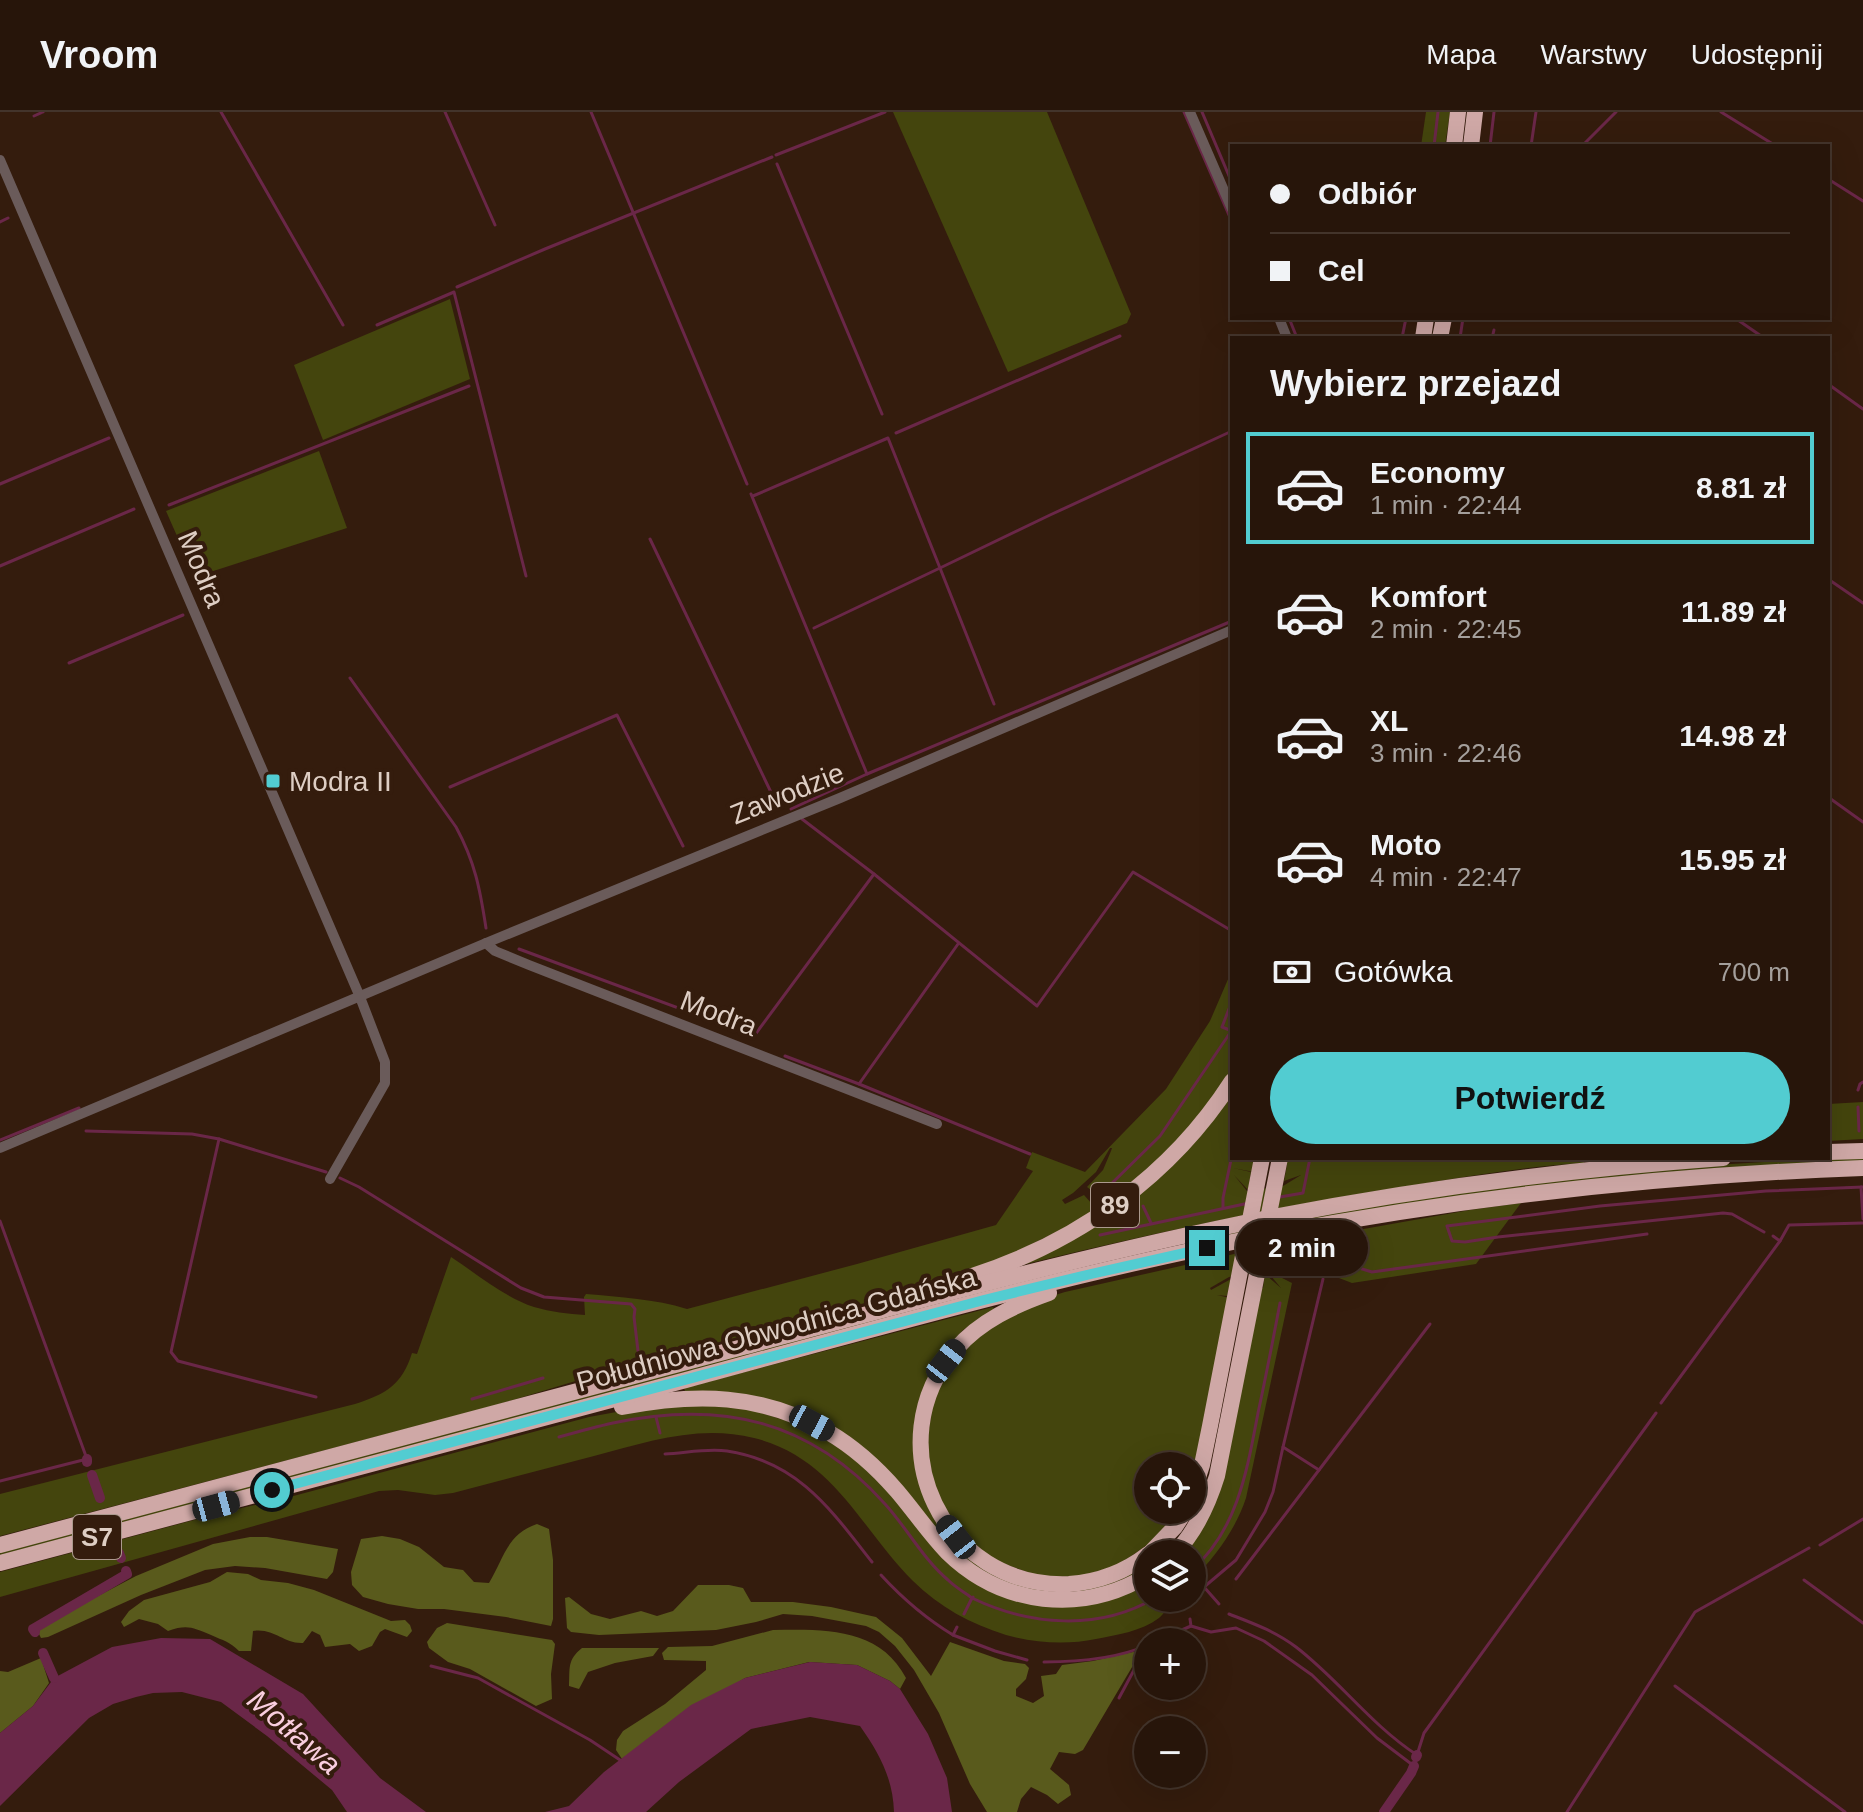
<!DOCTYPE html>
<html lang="pl">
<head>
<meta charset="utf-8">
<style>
	:root { --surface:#27150a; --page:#2f1e13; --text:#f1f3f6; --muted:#a49f9c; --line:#43342b; --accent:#52ccd1 }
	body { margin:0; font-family:Arial,sans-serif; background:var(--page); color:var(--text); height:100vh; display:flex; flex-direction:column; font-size:30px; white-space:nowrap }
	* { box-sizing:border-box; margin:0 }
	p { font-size:26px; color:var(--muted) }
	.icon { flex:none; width:44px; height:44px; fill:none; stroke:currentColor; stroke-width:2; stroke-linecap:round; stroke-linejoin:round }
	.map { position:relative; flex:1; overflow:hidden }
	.drawer { position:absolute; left:1230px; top:224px; width:600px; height:824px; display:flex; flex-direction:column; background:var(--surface); border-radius:0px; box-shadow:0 8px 32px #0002,0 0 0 2px var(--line) }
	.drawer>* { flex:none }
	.banner { position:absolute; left:1230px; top:32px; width:600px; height:176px; border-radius:0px; box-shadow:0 8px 32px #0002,0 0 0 2px var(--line); display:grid; align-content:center; height:176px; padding:0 40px; background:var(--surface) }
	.tools { position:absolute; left:1134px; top:1340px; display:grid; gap:16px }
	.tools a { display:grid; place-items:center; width:72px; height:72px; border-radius:50%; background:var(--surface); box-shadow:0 8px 32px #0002,0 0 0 2px var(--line); font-size:40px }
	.end { position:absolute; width:36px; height:36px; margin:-18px; border:10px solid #52ccd1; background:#111; box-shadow:0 0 0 4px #111 }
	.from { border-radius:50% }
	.bubble { position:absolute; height:56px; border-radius:28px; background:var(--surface); box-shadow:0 8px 32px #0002,0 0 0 2px var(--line); font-size:26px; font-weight:700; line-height:56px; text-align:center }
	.car { position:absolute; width:24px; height:48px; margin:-24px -12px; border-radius:10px; box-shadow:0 0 6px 2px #0007; background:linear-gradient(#222 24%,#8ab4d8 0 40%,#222 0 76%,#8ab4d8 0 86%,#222 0) }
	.banner b { display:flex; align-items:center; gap:28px; height:76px; font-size:30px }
	.banner b+b { border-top:2px solid var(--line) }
	.banner i { width:20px; height:20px; background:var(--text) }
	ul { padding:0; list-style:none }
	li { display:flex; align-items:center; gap:24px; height:112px; margin:0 16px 12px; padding:0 24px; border:4px solid transparent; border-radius:0px }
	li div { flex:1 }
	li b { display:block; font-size:30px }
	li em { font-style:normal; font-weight:700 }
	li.active { border-color:var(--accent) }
	li>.icon { width:72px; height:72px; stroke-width:1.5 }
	h2 { padding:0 40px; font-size:36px; line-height:96px }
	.pay { display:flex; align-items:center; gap:20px; height:88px; padding:0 40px; font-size:30px }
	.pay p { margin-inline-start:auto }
	.action { display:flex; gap:16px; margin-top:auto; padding:16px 40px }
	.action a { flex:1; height:92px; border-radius:48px; background:var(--accent); color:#111; font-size:32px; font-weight:700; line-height:92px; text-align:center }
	header { display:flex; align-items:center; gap:48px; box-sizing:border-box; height:112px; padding:0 40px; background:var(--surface); border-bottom:2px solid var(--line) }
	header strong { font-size:38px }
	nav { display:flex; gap:44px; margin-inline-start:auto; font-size:28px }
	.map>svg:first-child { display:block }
	.green { fill:#44450d }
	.forest { fill:#595a1c }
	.water { fill:#6a2748 }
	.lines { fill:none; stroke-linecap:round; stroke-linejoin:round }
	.stream { stroke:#6a2748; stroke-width:3 }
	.canal { stroke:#6a2748; stroke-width:10 }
	.minor { stroke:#6a5b5a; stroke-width:10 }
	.highway { stroke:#cfa8a6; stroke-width:16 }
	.route { stroke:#52ccd1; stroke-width:10 }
	.poi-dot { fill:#52ccd1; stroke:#341c0d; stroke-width:3 }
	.labels { text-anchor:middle; stroke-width:8; stroke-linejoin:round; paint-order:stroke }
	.shield { fill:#341c0d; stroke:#ab998d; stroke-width:2 }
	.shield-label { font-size:26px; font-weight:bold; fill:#decec4 }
	.street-label { font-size:28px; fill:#decec4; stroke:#341c0d }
	.poi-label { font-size:28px; fill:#decec4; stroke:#341c0d; text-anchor:start }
	.water-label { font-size:30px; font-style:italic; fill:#f9cedf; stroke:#341c0d }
</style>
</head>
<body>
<header>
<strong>Vroom</strong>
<nav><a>Mapa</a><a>Warstwy</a><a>Udostępnij</a></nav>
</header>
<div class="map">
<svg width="1863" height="1700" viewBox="0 0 1863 1700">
	<rect width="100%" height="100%" fill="#341c0d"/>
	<g class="green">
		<polygon points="893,0 1047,0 1131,202 1127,211 1008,260"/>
		<polygon points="1426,0 1450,0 1445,34 1421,34"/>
		<polygon points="450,187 470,267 323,328 294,253"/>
		<polygon points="319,339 347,416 195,465 166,399"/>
		<path d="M1232 858V962L1169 1040 1109 1088 1099 1084 1087 1075 1103 1058 1111 1039 1112 1036H1110L1096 1060 1073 1081 1062 1088 1065 1092 1084 1083 1092 1092V1102L982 1157 943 1170 592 1264 496 1293 0 1424V1382L355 1292C386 1282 402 1273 412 1241L417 1242 451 1145C477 1162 504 1185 534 1195 551 1200 568 1202 585 1203L584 1185 586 1182C620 1185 655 1187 687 1197L857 1152 996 1113 1033 1059 1026 1056 1032 1040 1085 1060 1166 977 1210 909Z"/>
		<path d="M1232 977V1046H1257L1254 1060 1233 1056 1251 1060 1248 1078 1234 1063 1247 1079 1283 1074 1301 1063 1284 1069 1287 1053 1285 1052 1286 1046H1572L1584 1048V1051C1527 1054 1471 1064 1415 1073 1283 1093 1152 1121 1022 1153L1083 1119Z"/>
		<polygon points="1863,990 1863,1027 1828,1029 1828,992"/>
		<polygon points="1863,1044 1863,1049 1346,1103 0,1445 0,1439 903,1198 1281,1110 1457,1080 1683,1055"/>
		<path d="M1521 1091 1476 1152 1352 1171 1289 1147 1282 1166 1292 1171 1246 1386C1235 1419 1216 1443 1192 1469V1442H1182L1193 1429 1260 1176H1263L1265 1162 1281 1176 1266 1158 1229 1165 1210 1176 1211 1178 1231 1167 1227 1184 1217 1183 1230 1186 1192 1368V1354H1148V1398H1179L1157 1426 1117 1454 1077 1465 1038 1464 994 1448 960 1420 938 1387 926 1335 935 1280 975 1223 1039 1188 1065 1180 1274 1133 1470 1098Z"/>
		<polygon points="993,1195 994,1197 963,1218 948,1235 930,1261 919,1290 914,1322 936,1407 1039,1476 1148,1450 1148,1455 1145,1458 1095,1479 1038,1480 1000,1469 965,1447 831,1315 685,1279 684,1276"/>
		<path d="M736 1293 800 1313 850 1342 896 1388 1014 1488 1148 1470V1486H1173C1169 1493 1165 1501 1159 1506 1142 1519 1117 1523 1096 1527 1067 1533 1035 1531 1006 1523 971 1512 939 1495 913 1469 860 1416 834 1346 754 1326 699 1312 647 1330 594 1344 547 1356 500 1369 453 1381L435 1383 398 1378 379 1379 0 1485V1460L224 1400 286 1386 589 1305 649 1294Z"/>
	</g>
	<g class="forest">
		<path d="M537 1412 549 1417 553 1448V1507L551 1514 506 1505 444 1497H418L388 1492 363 1485 352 1473 351 1460 361 1427 382 1424 400 1427 419 1435 444 1455 463 1458 474 1470 489 1471C504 1446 507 1422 537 1412Z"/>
		<polygon points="250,1425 267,1425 338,1437 333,1460 327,1467 265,1456 235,1454 205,1458 141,1483 48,1525 41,1526 39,1522 40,1516 45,1512 136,1464 213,1432"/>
		<path d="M227 1460 248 1462 261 1468 288 1471 314 1478 391 1509 405 1508 410 1513 412 1519 407 1525 385 1517 380 1520 372 1534 359 1539 350 1532 325 1535 320 1523 312 1519 303 1531C283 1532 275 1516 253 1519L251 1539H239C229 1529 224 1529 211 1523 193 1516 188 1512 168 1519L158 1512 139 1507 124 1515 121 1510 129 1499 144 1488 210 1470Z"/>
		<polygon points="698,1473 729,1473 743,1476 751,1490 793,1490 831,1495 876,1505 902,1526 931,1564 950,1530 1004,1549 1025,1552 1029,1556 1026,1567 1016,1577 1016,1584 1033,1591 1044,1584 1041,1564 1056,1562 1062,1553 1093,1549 1133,1540 1138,1541 1138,1545 1083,1638 1075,1642 1059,1640 1050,1657 1069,1673 1071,1683 1058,1692 1047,1683 1031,1675 1021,1687 1017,1700 987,1700 970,1672 939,1601 914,1558 895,1534 879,1520 866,1514 812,1504 783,1502 756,1510 716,1518 599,1523 571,1520 567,1516 565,1486 569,1485 591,1502 610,1507 641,1499 657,1504 673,1499"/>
		<polygon points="447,1511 552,1528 555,1532 551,1562 552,1587 536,1594 470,1557 448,1550 429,1536 427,1530 437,1516"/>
		<path d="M773 1518C822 1517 880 1515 906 1566L900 1577 890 1569 857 1553 809 1550 745 1566 650 1626 622 1647 616 1638 617 1628 623 1619 665 1592 706 1558V1549L664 1548 662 1541 668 1535 712 1534Z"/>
		<path d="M582 1536H659L653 1544 615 1551 588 1560 579 1577 569 1574C570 1556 567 1548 582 1536Z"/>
		<polygon points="41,1546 49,1571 33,1594 0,1621 0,1559 8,1560"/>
	</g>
	<g class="water">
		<polygon points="161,1526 210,1527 303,1582 380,1666 426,1700 347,1700 332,1678 267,1624 221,1590 182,1580 153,1581 136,1585 113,1592 89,1606 0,1694 0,1621 33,1594 54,1566 112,1535"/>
		<path d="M810 1550 857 1553 890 1569 900 1577 928 1622 947 1666 952 1700H894C893 1666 879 1641 860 1614L810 1605 751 1617 679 1670 646 1700H545L569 1694 604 1660 691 1593 745 1566Z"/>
	</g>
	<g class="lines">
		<g class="stream">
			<polyline points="221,0 343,213"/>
			<polyline points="445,0 495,113"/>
			<polyline points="591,0 747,372"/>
			<polyline points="1184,0 1232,110"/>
			<polyline points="1202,0 1232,71"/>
			<polyline points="1721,0 1776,34"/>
			<polyline points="34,4 43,0"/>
			<polyline points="1434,34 1438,0"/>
			<polyline points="1490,34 1494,0"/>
			<polyline points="1531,34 1536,0"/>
			<polyline points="1582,34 1616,0"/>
			<polyline points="776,43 885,0"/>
			<polyline points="777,52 882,302"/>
			<polyline points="1828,67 1863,89"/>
			<polyline points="0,110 8,106"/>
			<polyline points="457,175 545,137 772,45"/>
			<polyline points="1289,206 1297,226"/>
			<polyline points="1735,206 1764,226"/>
			<polyline points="377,213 454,180 526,464"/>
			<polyline points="1402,226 1406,206"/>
			<polyline points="1460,226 1463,206"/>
			<polyline points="1492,226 1494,218"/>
			<polyline points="1828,272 1863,297"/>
			<polyline points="896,321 1120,224"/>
			<polyline points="0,372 109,326"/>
			<polyline points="751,382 867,662 791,697"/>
			<polyline points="753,384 888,326 940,456 814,516"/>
			<polyline points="169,393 469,274"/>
			<polyline points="650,427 779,697"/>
			<polyline points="0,454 134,397"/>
			<polyline points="1828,467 1863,491"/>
			<polyline points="69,551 183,503"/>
			<path d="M350 566 456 715C475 750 480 777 486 816"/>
			<polyline points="994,592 940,456 1050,403 1232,319"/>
			<polyline points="867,662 1232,509"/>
			<polyline points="450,675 617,603 683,734"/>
			<polyline points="1828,685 1863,710"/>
			<polyline points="802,707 874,762 1037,894 1133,760 1232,819"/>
			<polyline points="519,837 754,924 874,762"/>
			<polyline points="1232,919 1222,915 1232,889"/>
			<polyline points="785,944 859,972 1030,1042"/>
			<polyline points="859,972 958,832"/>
			<polyline points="1858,978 1860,972 1863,970"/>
			<polyline points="1858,995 1859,1019"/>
			<polyline points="86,1019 192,1022 219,1027 326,1060"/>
			<polyline points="219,1027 171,1240 178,1249 316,1285"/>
			<polyline points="0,1028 79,996"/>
			<polyline points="340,1066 359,1075 521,1176 544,1185 631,1192 635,1197 634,1205 638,1239"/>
			<polyline points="1861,1075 1863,1107"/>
			<polyline points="1106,1077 1160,1024 1232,918"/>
			<polyline points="1280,1085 1303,1081 1310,1046"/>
			<polyline points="1143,1094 1151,1111"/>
			<polyline points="1223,1096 1223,1086 1232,1043"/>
			<polyline points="0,1109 87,1347 0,1369"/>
			<polyline points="1764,1120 1732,1102 1723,1101 1498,1125 1465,1130 1452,1129 1447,1114 1600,1094 1766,1079 1863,1075"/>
			<polyline points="1100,1123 1249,1091"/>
			<polyline points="1773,1124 1780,1129 1789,1113 1863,1111"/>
			<polyline points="1336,1149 1372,1160 1647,1122"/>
			<polyline points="472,1287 543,1266"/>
			<polyline points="1661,1291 1780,1129"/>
			<polyline points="656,1305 660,1321"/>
			<path d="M559 1325C577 1320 595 1315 613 1311 721 1288 810 1308 885 1392 907 1416 923 1447 948 1468 955 1475 964 1480 972 1486L973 1485"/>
			<polyline points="1283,1335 1323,1167"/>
			<path d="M665 1342C685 1341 708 1336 727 1339 799 1350 831 1398 872 1450"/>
			<polyline points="1319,1358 1430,1212"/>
			<polyline points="1820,1433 1863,1407"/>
			<path d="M1192 1458C1238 1417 1247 1358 1258 1301 1266 1264 1273 1228 1280 1191"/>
			<path d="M881 1463C904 1488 925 1506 953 1523"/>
			<polyline points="1804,1468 1863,1511"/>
			<polyline points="1204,1475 1236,1448 1265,1400 1273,1380 1283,1335 1319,1358 1236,1467"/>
			<polyline points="1188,1491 1204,1475 1219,1492"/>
			<path d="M964 1502 972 1486C1030 1514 1099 1519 1155 1486"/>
			<path d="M1229 1502C1252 1511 1275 1519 1296 1535 1339 1568 1371 1613 1417 1643L1424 1621 1656 1301"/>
			<polyline points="1190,1507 1191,1514 1211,1520 1236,1516 1264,1529 1312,1563 1377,1626 1414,1654"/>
			<polyline points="957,1515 953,1523 995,1539 1027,1548"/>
			<polyline points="1154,1530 1191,1514"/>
			<path d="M1044 1550C1078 1550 1116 1547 1148 1533"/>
			<polyline points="431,1554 478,1566 590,1628 620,1648"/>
			<polyline points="1675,1574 1845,1700"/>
			<polyline points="1119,1586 1141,1545 1139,1537"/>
			<polyline points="1567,1700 1695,1500 1809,1436"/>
		</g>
		<g class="canal">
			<polyline points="87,1347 87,1350"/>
			<polyline points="92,1363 100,1386"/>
			<polyline points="119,1441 121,1446"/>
			<polyline points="35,1520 33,1517 127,1462 126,1459"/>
			<polyline points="43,1541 54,1566"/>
			<polyline points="1416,1645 1417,1643"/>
			<polyline points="1384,1700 1411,1661 1414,1654"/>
		</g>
		<g class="minor">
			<polyline points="1190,0 1232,97"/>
			<polyline points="0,48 360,885 385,950 385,971 330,1067"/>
			<polyline points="1279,206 1287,226"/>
			<polyline points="486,831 495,839 529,853 937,1012"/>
			<polyline points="0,1036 486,831 840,686 1232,518"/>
		</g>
		<g class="highway">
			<polyline points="1454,34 1458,0"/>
			<polyline points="1471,34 1475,0"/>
			<polyline points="1423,226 1426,206"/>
			<polyline points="1440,226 1444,206"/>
			<polyline points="1828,1040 1863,1039"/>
			<path d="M972 1164C1078 1130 1171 1064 1232 969"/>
			<path d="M1049 1181C1015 1193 980 1209 956 1237 874 1332 944 1477 1069 1472 1097 1470 1125 1460 1148 1442"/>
			<path d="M622 1295C695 1281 762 1281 828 1320 854 1335 877 1356 897 1379 914 1399 929 1421 947 1440 1002 1494 1082 1503 1148 1463"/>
			<polyline points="1192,1384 1202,1353 1210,1314 1262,1046"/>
			<path d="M0 1433C246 1368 492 1301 739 1236 905 1192 1071 1147 1239 1112 1398 1079 1561 1058 1723 1046"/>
			<polyline points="1149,1442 1175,1415 1186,1398"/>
			<path d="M1174 1442C1196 1420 1208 1393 1217 1364L1280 1046"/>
			<path d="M0 1451C229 1390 457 1329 686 1268 880 1215 1075 1160 1272 1122 1467 1085 1665 1063 1863 1056"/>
		</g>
	</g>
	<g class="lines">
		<polyline class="route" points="272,1378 984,1188 1091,1162 1207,1136"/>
	</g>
	<rect class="poi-dot" x="265" y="661" width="16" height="16" rx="4"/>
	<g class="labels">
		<g class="shield">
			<rect x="1091" y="1071" width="48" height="44" rx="6"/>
			<rect x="73" y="1403" width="48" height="44" rx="6"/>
		</g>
		<g class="shield-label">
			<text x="1115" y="1102">89</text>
			<text x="97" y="1434">S7</text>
		</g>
		<g class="street-label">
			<text transform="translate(202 457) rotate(67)" y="10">Modra</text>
			<text transform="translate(787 681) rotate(-22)" y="10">Zawodzie</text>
			<text transform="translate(719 901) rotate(21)" y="10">Modra</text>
			<text transform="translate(776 1217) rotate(-15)" y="10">Południowa Obwodnica Gdańska</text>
		</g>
		<g class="poi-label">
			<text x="289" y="679">Modra II</text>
		</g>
		<g class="water-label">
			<text transform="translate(294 1620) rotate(41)" y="10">Motława</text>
		</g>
	</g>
</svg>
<div class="tools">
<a><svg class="icon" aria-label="locate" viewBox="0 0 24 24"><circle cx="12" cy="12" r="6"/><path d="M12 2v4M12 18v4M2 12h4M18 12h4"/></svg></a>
<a><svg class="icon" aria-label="layers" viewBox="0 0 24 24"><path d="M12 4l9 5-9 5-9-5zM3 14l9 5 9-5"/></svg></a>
<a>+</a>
<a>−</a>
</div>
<i class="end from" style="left:272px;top:1378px"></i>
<i class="end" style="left:1207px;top:1136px"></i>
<div class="bubble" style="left:1236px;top:1108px;width:132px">2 min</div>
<i class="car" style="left:946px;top:1249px;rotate:38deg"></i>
<i class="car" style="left:812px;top:1311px;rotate:118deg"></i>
<i class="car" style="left:216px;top:1394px;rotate:75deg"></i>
<i class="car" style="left:956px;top:1425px;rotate:322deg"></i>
<div class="banner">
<b><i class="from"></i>Odbiór</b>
<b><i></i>Cel</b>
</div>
<section class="drawer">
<h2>Wybierz przejazd</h2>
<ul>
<li class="active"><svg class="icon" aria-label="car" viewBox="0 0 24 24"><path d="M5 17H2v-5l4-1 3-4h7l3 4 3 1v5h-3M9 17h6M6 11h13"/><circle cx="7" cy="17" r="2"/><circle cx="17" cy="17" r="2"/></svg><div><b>Economy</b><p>1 min · 22:44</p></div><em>8.81 zł</em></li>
<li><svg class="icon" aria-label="car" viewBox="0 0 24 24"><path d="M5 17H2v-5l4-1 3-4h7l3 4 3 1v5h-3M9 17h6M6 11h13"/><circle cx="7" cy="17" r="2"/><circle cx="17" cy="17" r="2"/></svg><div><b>Komfort</b><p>2 min · 22:45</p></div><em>11.89 zł</em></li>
<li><svg class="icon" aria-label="car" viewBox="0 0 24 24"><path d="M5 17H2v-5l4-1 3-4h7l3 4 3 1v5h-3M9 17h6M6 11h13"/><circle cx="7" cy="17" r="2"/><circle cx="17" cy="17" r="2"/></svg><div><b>XL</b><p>3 min · 22:46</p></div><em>14.98 zł</em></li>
<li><svg class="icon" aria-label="car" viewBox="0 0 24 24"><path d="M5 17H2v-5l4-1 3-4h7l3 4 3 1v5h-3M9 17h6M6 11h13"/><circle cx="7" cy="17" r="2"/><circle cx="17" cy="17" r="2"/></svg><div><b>Moto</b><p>4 min · 22:47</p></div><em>15.95 zł</em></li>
</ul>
<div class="pay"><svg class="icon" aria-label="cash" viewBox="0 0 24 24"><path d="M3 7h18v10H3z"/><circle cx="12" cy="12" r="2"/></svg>Gotówka<p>700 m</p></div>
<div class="action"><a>Potwierdź</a></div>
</section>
</div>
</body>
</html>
